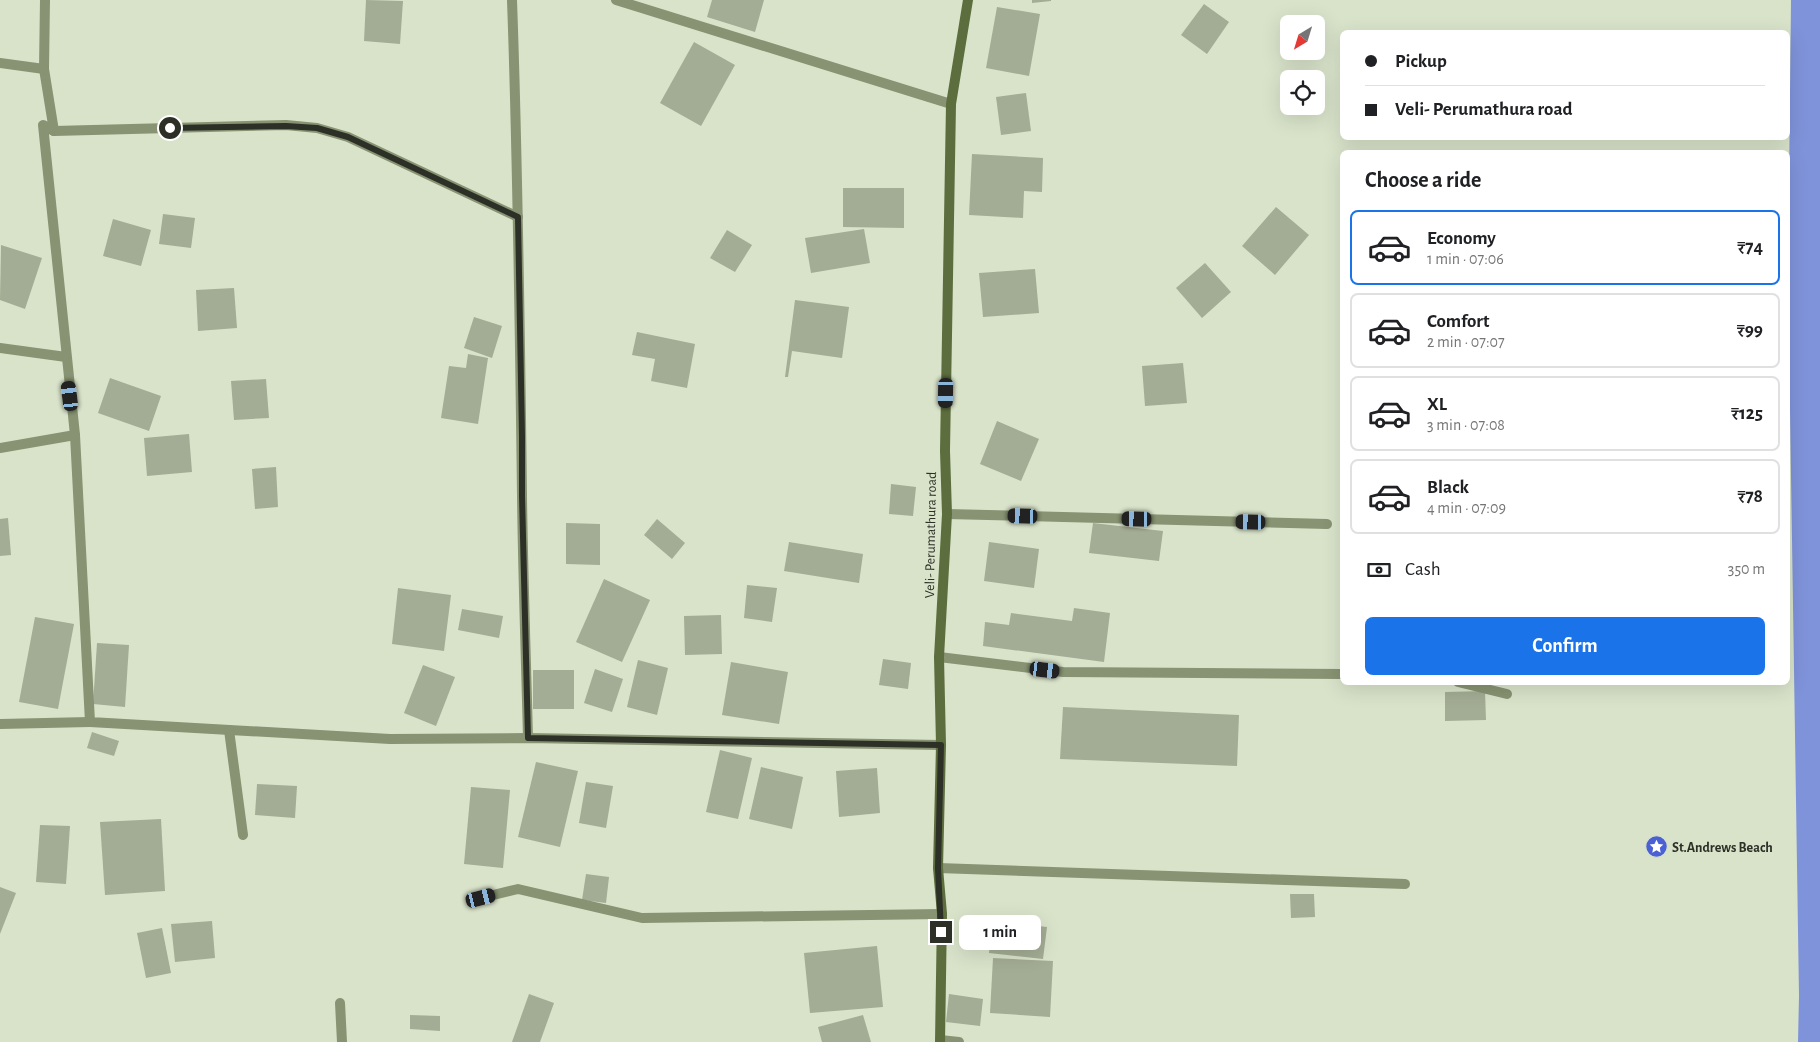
<!DOCTYPE html>
<html lang="en">
<head>
<meta charset="utf-8">
<style>
	:root { --surface:#fff; --page:#f2f2f2; --text:#202124; --muted:#757577; --line:#e0e0e0; --accent:#1a73e8 }
	body { margin:0; font-family:"Alegreya Sans",sans-serif; background:var(--page); color:var(--text); height:100vh; display:flex; flex-direction:column; font-size:19px; white-space:nowrap }
	* { box-sizing:border-box; margin:0 }
	p { font-size:16px; color:var(--muted) }
	.icon { flex:none; width:28px; height:28px; fill:none; stroke:currentColor; stroke-width:2; stroke-linecap:round; stroke-linejoin:round }
	.map { position:relative; flex:1; overflow:hidden }
	.sheet { position:absolute; left:1340px; top:150px; width:450px; height:535px; display:flex; flex-direction:column; background:var(--surface); border-radius:8px; box-shadow:0 5px 20px #0002 }
	.sheet>* { flex:none }
	.guide { position:absolute; left:1340px; top:30px; width:450px; height:110px; border-radius:8px; box-shadow:0 5px 20px #0002; display:grid; align-content:center; height:110px; padding:0 25px; background:var(--surface) }
	.needle { width:32px; rotate:218deg }
	.buttons { position:absolute; left:1280px; top:15px; display:grid; gap:10px }
	.buttons a { display:grid; place-items:center; width:45px; height:45px; border-radius:8px; background:var(--surface); box-shadow:0 5px 20px #0002; font-size:25px }
	.end { position:absolute; width:22px; height:22px; margin:-11px; border:6px solid #2c3027; background:#fff; box-shadow:0 0 0 2px #fff }
	.from { border-radius:50% }
	.bubble { position:absolute; height:35px; border-radius:8px; background:var(--surface); box-shadow:0 5px 20px #0002; font-size:16px; font-weight:600; line-height:35px; text-align:center }
	.car { position:absolute; width:15px; height:30px; margin:-15px -8px; border-radius:6px; box-shadow:0 0 4px 1px #0007; background:linear-gradient(#222 24%,#8ab4d8 0 40%,#222 0 76%,#8ab4d8 0 86%,#222 0) }
	.guide b { display:flex; align-items:center; gap:18px; height:48px; font-size:19px }
	.guide b+b { border-top:1px solid var(--line) }
	.guide i { width:12px; height:12px; background:var(--text) }
	ul { padding:0; list-style:none }
	li { display:flex; align-items:center; gap:15px; height:75px; margin:0 10px 8px; padding:0 15px; border:2px solid var(--line); border-radius:8px }
	li div { flex:1 }
	li b { display:block; font-size:19px }
	li em { font-style:normal; font-weight:600 }
	li.on { border-color:var(--accent) }
	li>.icon { width:45px; height:45px; stroke-width:1.5 }
	h2 { padding:0 25px; font-size:22px; line-height:60px }
	.pay { display:flex; align-items:center; gap:12px; height:55px; padding:0 25px; font-size:19px }
	.pay p { margin-inline-start:auto }
	.primary-button { display:flex; gap:10px; margin-top:auto; padding:10px 25px }
	.primary-button a { flex:1; height:58px; border-radius:8px; background:var(--accent); color:#fff; font-size:20px; font-weight:600; line-height:58px; text-align:center }
	.map>svg:first-child { display:block }
	.water { fill:#7f93da }
	.building { fill:#a3ac94 }
	.lines { fill:none; stroke-linecap:round; stroke-linejoin:round }
	.service { stroke:#879372; stroke-width:10 }
	.minor { stroke:#879372; stroke-width:10 }
	.secondary { stroke:#5d6e3e; stroke-width:10 }
	.route { stroke:#2c3027; stroke-width:6 }
	.labels { text-anchor:middle; stroke-width:4; stroke-linejoin:round; paint-order:stroke }
	.street-label { font-size:14px; fill:#2c3027; stroke:#d9e3ca }
	.poi-label { font-size:14px; font-weight:bold; fill:#2c3027; stroke:#d9e3ca; text-anchor:start }
</style>
</head>
<body>
<div class="map">
<svg width="1820" height="1042" viewBox="0 0 1820 1042">
	<rect width="100%" height="100%" fill="#d9e3ca"/>
	<polygon class="water" points="1791,0 1820,0 1820,1042 1798,1042 1799,996 1788,279"/>
	<g class="building">
		<polygon points="366,0 403,1 400,44 364,41"/>
		<polygon points="712,0 764,0 755,32 707,17"/>
		<polygon points="1032,0 1051,0 1051,1 1032,3"/>
		<polygon points="1204,4 1229,22 1207,54 1181,35"/>
		<polygon points="997,7 1040,14 1029,76 986,68"/>
		<polygon points="694,42 735,65 701,126 660,103"/>
		<polygon points="1026,93 1031,131 1001,135 996,97"/>
		<polygon points="972,154 1043,158 1042,192 1024,191 1023,218 969,215"/>
		<polygon points="843,188 904,188 904,228 843,227"/>
		<polygon points="1276,207 1309,235 1275,275 1242,246"/>
		<polygon points="163,214 195,218 191,248 159,244"/>
		<polygon points="113,219 151,230 141,266 103,256"/>
		<polygon points="864,229 870,263 811,273 805,238"/>
		<polygon points="727,230 752,245 735,272 710,258"/>
		<polygon points="1,245 42,258 25,309 0,300"/>
		<polygon points="1205,263 1231,292 1202,318 1176,288"/>
		<polygon points="1035,269 1039,313 983,317 979,273"/>
		<polygon points="234,288 237,328 198,331 196,290"/>
		<polygon points="795,300 849,307 842,358 792,351 788,377 785,377"/>
		<polygon points="474,317 502,326 492,358 464,348"/>
		<polygon points="637,332 695,344 687,388 651,381 655,359 632,355"/>
		<polygon points="468,354 488,358 478,424 441,418 449,366 466,368"/>
		<polygon points="1183,363 1187,403 1145,406 1142,366"/>
		<polygon points="110,378 161,396 149,431 98,413"/>
		<polygon points="266,379 269,418 234,420 231,381"/>
		<polygon points="997,421 1039,439 1021,481 980,464"/>
		<polygon points="189,434 192,472 147,476 144,438"/>
		<polygon points="276,467 278,507 255,509 252,469"/>
		<polygon points="891,484 916,487 913,516 889,514"/>
		<polygon points="8,518 11,555 0,556 0,519"/>
		<polygon points="657,519 685,543 672,559 644,535"/>
		<polygon points="566,523 600,524 600,565 566,564"/>
		<polygon points="1093,523 1163,531 1159,561 1089,553"/>
		<polygon points="789,542 863,554 859,583 784,571"/>
		<polygon points="989,542 1039,549 1034,588 984,581"/>
		<polygon points="604,579 650,600 622,662 576,642"/>
		<polygon points="747,585 777,588 772,622 744,618"/>
		<polygon points="398,588 451,595 444,651 392,644"/>
		<polygon points="1074,608 1110,613 1104,662 983,646 985,622 1009,625 1011,613 1072,621"/>
		<polygon points="462,609 503,616 499,638 458,630"/>
		<polygon points="721,615 722,654 685,655 684,616"/>
		<polygon points="35,617 74,624 58,709 19,702"/>
		<polygon points="97,643 129,645 125,707 93,704"/>
		<polygon points="883,659 911,663 908,689 879,685"/>
		<polygon points="638,660 668,668 657,715 627,707"/>
		<polygon points="731,662 788,672 779,724 722,715"/>
		<polygon points="423,665 455,677 436,726 404,713"/>
		<polygon points="595,669 623,679 612,712 584,703"/>
		<rect x="533" y="670" width="41" height="39"/>
		<polygon points="1485,691 1486,720 1445,721 1445,692"/>
		<polygon points="1063,707 1239,715 1237,766 1060,759"/>
		<polygon points="92,732 119,741 114,756 87,748"/>
		<polygon points="720,750 752,758 738,819 706,812"/>
		<polygon points="536,762 578,771 560,847 518,837"/>
		<polygon points="761,767 803,777 792,829 749,819"/>
		<polygon points="877,768 880,813 839,817 836,771"/>
		<polygon points="586,782 613,786 606,828 579,823"/>
		<polygon points="257,784 297,786 295,818 255,815"/>
		<polygon points="471,787 510,790 503,868 464,864"/>
		<polygon points="161,819 165,891 105,895 100,822"/>
		<polygon points="40,825 70,826 66,884 36,882"/>
		<polygon points="586,874 609,877 606,903 582,900"/>
		<polygon points="0,887 16,893 0,934"/>
		<polygon points="1290,894 1314,894 1315,917 1291,918"/>
		<polygon points="212,921 215,958 175,962 171,924"/>
		<polygon points="992,921 1047,927 1043,959 989,953"/>
		<polygon points="162,928 171,973 146,978 137,933"/>
		<polygon points="877,946 883,1007 810,1013 804,953"/>
		<polygon points="993,958 1053,961 1050,1017 990,1013"/>
		<polygon points="529,994 554,1003 540,1042 512,1042"/>
		<polygon points="949,994 983,999 980,1026 946,1022"/>
		<polygon points="410,1015 440,1016 440,1031 410,1029"/>
		<polygon points="863,1015 871,1042 822,1042 818,1027"/>
	</g>
	<g class="lines">
		<polyline class="service" points="481,898 518,889 642,918 942,914"/>
		<g class="minor">
			<polyline points="45,0 44,69 54,131 43,125 75,435 90,722 390,739 528,738 941,745"/>
			<path d="M512 0C518 165 520 331 522 496 523 577 526 658 528 738"/>
			<polyline points="616,0 951,104"/>
			<polyline points="0,63 44,69"/>
			<polyline points="54,131 286,125 317,128 348,137 518,217"/>
			<polyline points="0,348 66,357"/>
			<polyline points="0,448 75,435"/>
			<polyline points="947,514 1327,524"/>
			<polyline points="939,657 1063,672 1342,674"/>
			<polyline points="1458,682 1507,694"/>
			<polyline points="0,724 90,722"/>
			<polyline points="229,730 243,835"/>
			<polyline points="938,868 1405,884"/>
			<polyline points="340,1003 342,1042"/>
			<polyline points="940,1040 959,1042"/>
		</g>
		<polyline class="secondary" points="940,1042 942,914 938,868 941,745 939,657 947,514 945,451 951,104 968,0"/>
	</g>
	<g class="lines">
		<polyline class="route" points="170,128 286,126 317,128 348,137 518,217 522,436 522,496 528,738 941,745 938,868 941,932"/>
	</g>
	<defs>
		<symbol id="sight-disc" viewBox="-11 -11 22 22"><circle r="9.5" fill="#4a60d5" stroke="#d9e3ca"/><path d="M0-6L1.8-2.2L6-1.7L2.9 1.2L3.7 5.4L0 3.3L-3.7 5.4L-2.9 1.2L-6-1.7L-1.8-2.2Z" fill="#fff"/></symbol>
	</defs>
	<g fill-rule="evenodd">
		<use href="#sight-disc" x="1644" y="834" width="25" height="25"/>
	</g>
	<g class="labels">
		<g class="street-label">
			<text transform="translate(930 535) rotate(-89)" y="5">Veli- Perumathura road</text>
		</g>
		<g class="poi-label">
			<text x="1672" y="852">St.Andrews Beach</text>
		</g>
	</g>
</svg>
<div class="buttons">
<a><svg class="needle" viewBox="-14 -14 28 28"><path d="M0-13l5 13h-10z" fill="#e53935"/><path d="M0 13l5-13h-10z" fill="#757577"/></svg></a>
<a><svg class="icon" aria-label="locate" viewBox="0 0 24 24"><circle cx="12" cy="12" r="6"/><path d="M12 2v4M12 18v4M2 12h4M18 12h4"/></svg></a>
</div>
<i class="end from" style="left:170px;top:128px"></i>
<i class="end" style="left:941px;top:932px"></i>
<div class="bubble" style="left:959px;top:915px;width:82px">1 min</div>
<i class="car" style="left:946px;top:393px;rotate:181deg"></i>
<i class="car" style="left:70px;top:396px;rotate:353deg"></i>
<i class="car" style="left:1023px;top:516px;rotate:272deg"></i>
<i class="car" style="left:1137px;top:519px;rotate:271deg"></i>
<i class="car" style="left:1251px;top:522px;rotate:271deg"></i>
<i class="car" style="left:1045px;top:670px;rotate:97deg"></i>
<i class="car" style="left:481px;top:898px;rotate:76deg"></i>
<div class="guide">
<b><i class="from"></i>Pickup</b>
<b><i></i>Veli- Perumathura road</b>
</div>
<section class="sheet">
<h2>Choose a ride</h2>
<ul>
<li class="on"><svg class="icon" aria-label="car" viewBox="0 0 24 24"><path d="M5 17H2v-5l4-1 3-4h7l3 4 3 1v5h-3M9 17h6M6 11h13"/><circle cx="7" cy="17" r="2"/><circle cx="17" cy="17" r="2"/></svg><div><b>Economy</b><p>1 min · 07:06</p></div><em>₹74</em></li>
<li><svg class="icon" aria-label="car" viewBox="0 0 24 24"><path d="M5 17H2v-5l4-1 3-4h7l3 4 3 1v5h-3M9 17h6M6 11h13"/><circle cx="7" cy="17" r="2"/><circle cx="17" cy="17" r="2"/></svg><div><b>Comfort</b><p>2 min · 07:07</p></div><em>₹99</em></li>
<li><svg class="icon" aria-label="car" viewBox="0 0 24 24"><path d="M5 17H2v-5l4-1 3-4h7l3 4 3 1v5h-3M9 17h6M6 11h13"/><circle cx="7" cy="17" r="2"/><circle cx="17" cy="17" r="2"/></svg><div><b>XL</b><p>3 min · 07:08</p></div><em>₹125</em></li>
<li><svg class="icon" aria-label="car" viewBox="0 0 24 24"><path d="M5 17H2v-5l4-1 3-4h7l3 4 3 1v5h-3M9 17h6M6 11h13"/><circle cx="7" cy="17" r="2"/><circle cx="17" cy="17" r="2"/></svg><div><b>Black</b><p>4 min · 07:09</p></div><em>₹78</em></li>
</ul>
<div class="pay"><svg class="icon" aria-label="cash" viewBox="0 0 24 24"><path d="M3 7h18v10H3z"/><circle cx="12" cy="12" r="2"/></svg>Cash<p>350 m</p></div>
<div class="primary-button"><a>Confirm</a></div>
</section>
</div>
</body>
</html>
